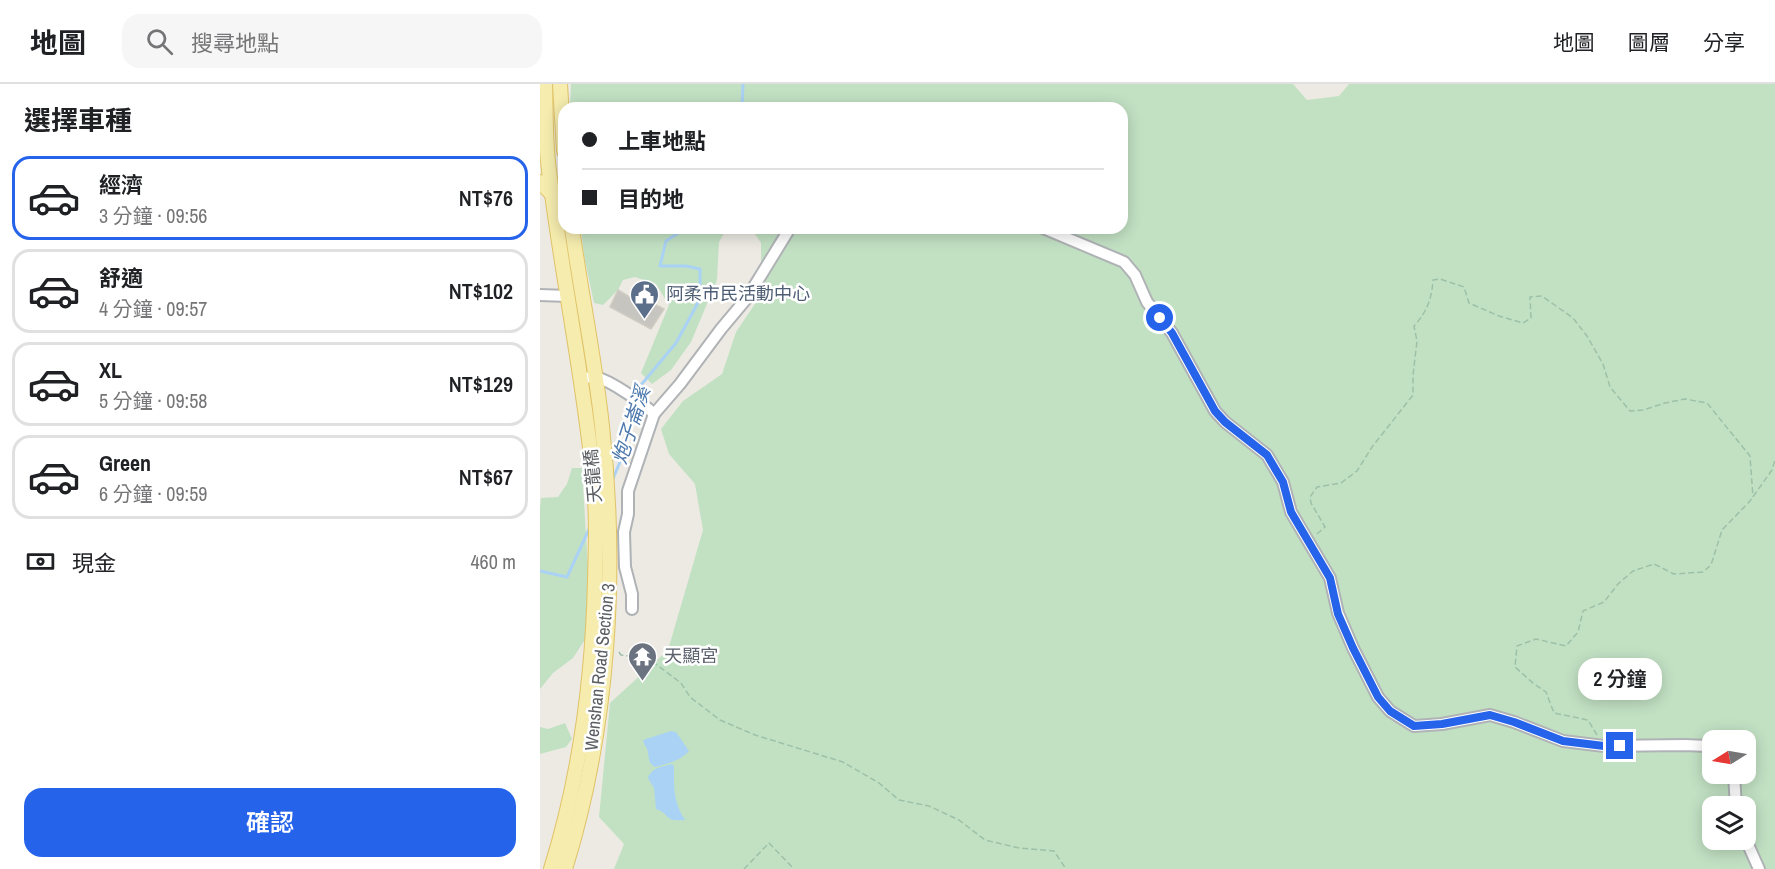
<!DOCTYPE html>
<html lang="zh-TW">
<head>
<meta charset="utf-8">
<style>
	:root { --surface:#fff; --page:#f6f6f6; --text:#202124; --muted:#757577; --line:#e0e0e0; --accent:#2563eb }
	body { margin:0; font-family:"Archivo Narrow","Noto Sans TC",sans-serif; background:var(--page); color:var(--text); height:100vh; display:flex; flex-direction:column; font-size:22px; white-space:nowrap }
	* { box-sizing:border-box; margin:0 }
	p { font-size:20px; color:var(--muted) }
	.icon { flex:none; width:33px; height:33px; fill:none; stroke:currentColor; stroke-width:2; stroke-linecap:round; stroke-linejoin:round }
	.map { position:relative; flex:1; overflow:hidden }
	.panel { display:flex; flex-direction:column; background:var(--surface); width:540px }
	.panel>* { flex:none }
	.top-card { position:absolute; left:18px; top:18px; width:570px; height:132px; border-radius:18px; box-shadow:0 3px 15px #0003; display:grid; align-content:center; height:132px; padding:0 24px; background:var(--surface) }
	.needle { width:39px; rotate:259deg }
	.controls { position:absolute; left:1162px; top:646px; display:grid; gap:12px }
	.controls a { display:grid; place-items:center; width:54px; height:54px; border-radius:12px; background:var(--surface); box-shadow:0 3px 15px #0003; font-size:30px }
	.end { position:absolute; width:27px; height:27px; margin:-14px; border:8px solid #2563eb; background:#fff; box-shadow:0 0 0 3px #fff }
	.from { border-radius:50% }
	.bubble { position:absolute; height:42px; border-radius:18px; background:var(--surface); box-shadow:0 3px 15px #0003; font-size:20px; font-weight:600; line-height:42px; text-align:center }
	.top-card b { display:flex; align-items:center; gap:21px; height:57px; font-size:22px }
	.top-card b+b { border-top:2px solid var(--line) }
	.top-card i { width:15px; height:15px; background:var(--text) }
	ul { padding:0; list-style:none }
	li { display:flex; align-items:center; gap:18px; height:84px; margin:0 12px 9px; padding:0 12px; border:3px solid var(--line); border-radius:18px }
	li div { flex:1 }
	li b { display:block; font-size:22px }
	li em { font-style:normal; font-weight:600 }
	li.active { border-color:var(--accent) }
	li>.icon { width:54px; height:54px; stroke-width:1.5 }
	h2 { padding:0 24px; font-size:27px; line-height:72px }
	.pay { display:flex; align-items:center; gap:15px; height:66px; padding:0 24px; font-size:22px }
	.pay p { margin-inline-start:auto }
	.cta { display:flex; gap:12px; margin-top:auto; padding:12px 24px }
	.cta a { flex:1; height:69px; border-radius:18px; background:var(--accent); color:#fff; font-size:24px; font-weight:600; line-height:69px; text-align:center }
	header { display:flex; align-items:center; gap:36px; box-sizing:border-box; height:84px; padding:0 30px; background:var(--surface); border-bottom:2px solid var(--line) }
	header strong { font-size:28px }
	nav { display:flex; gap:33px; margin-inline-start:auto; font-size:21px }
	.search { width:420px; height:54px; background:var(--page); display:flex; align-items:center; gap:15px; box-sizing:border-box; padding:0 21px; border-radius:18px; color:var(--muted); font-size:22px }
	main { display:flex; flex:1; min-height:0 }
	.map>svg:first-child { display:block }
	.green { fill:#c2e1c3; fill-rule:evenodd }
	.water { fill:#aad2f5 }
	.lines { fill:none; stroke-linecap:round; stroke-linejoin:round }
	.stream { stroke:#aad2f5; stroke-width:3 }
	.building { fill:#c7c5c0; stroke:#d0ccc2; stroke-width:1.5 }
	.minor-casing { stroke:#b0b3b6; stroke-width:14 }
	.major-casing { stroke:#e0c267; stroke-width:16 }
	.path { stroke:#9cc1a8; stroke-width:1.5; stroke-dasharray:6 3; stroke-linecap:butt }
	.minor { stroke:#fff; stroke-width:10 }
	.major { stroke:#f5ecae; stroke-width:14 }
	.route { stroke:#2563eb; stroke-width:8 }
	.labels { text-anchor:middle; stroke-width:5; stroke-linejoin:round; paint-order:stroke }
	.service-label { font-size:18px; fill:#4e5e75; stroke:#fff; text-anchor:start }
	.street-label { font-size:18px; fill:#5b5e62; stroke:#fff }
	.worship-label { font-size:18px; fill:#5b616d; stroke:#fff; text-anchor:start }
	.water-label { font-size:20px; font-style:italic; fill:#4d79ad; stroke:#fff }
</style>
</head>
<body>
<header>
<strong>地圖</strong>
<div class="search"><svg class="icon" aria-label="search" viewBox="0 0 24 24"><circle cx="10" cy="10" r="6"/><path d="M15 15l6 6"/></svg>搜尋地點</div>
<nav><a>地圖</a><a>圖層</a><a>分享</a></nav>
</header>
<main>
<section class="panel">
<h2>選擇車種</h2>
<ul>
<li class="active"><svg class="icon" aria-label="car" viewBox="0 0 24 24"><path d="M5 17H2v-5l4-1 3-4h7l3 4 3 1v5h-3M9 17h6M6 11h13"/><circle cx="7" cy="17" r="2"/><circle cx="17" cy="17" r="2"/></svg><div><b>經濟</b><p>3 分鐘 · 09:56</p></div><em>NT$76</em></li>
<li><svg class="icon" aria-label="car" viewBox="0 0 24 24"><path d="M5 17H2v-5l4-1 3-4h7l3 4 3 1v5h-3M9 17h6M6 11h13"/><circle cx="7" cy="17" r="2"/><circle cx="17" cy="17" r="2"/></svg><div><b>舒適</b><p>4 分鐘 · 09:57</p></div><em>NT$102</em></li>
<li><svg class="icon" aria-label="car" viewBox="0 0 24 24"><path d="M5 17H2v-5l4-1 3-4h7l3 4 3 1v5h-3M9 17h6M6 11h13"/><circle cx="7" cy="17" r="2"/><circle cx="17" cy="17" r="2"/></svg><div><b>XL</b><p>5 分鐘 · 09:58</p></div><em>NT$129</em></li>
<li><svg class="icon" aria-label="car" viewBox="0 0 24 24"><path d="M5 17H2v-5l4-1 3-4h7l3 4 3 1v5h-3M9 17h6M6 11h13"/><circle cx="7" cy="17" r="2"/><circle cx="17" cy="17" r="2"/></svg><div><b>Green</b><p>6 分鐘 · 09:59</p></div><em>NT$67</em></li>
</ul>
<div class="pay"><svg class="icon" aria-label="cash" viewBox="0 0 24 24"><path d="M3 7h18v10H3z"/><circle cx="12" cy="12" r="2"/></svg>現金<p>460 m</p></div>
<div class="cta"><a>確認</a></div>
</section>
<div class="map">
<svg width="1235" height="785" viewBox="0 0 1235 785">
	<rect width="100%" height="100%" fill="#eceae3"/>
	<g class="green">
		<path d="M31 0H753L767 16 799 12 809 0H1235V785H74L84 760 59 733 70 619 128 566 163 446 155 400 129 370 121 345 143 317 182 290 196 248 221 211V159L211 144H582V24H30ZM1173 657H1206V690H1173ZM1173 723H1206V756H1173Z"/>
		<polygon points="41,144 187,144 179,158 177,196 151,258 131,286 112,300 101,289 129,221 116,200 95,193 83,196 78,206 63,221 54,219 44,172"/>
		<polygon points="32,384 42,384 49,502 48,551 33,574 13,589 0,605 0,424 1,414 18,413 27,400"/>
		<polygon points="25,639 32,655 26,663 0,670 0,643 8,645"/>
	</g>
	<g class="water">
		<path d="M131 647 136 648 149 667C140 677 127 680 115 683 108 679 109 675 108 668 107 663 104 661 103 656Z"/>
		<path d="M132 680 134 682C134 703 133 717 145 736 123 738 131 730 116 725L114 704 108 694C112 683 122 683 132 680Z"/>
	</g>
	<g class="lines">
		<g class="stream">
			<polyline points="202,24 203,0"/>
			<polyline points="98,314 101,301 136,259 160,215 160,185 146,182 120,182 126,157 146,144"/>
			<polyline points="72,397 80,378 96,320"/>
			<polyline points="0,487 27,493 50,443"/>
		</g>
	</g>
	<polygon class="building" points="78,206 98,218 107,216 124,225 111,245 70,223"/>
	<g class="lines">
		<defs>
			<g id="minor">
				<polyline points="503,144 584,178 595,191 607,218 632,249 675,327 685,338 727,371 743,398 751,428 790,494 798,529 813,564 838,613 850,627 874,642 902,640 950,631 974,638 1023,657 1064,662 1145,661 1167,662 1173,665"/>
				<polyline points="0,211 28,212"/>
				<path d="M41 295C46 294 52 292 56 293 71 297 103 319 114 330L140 300 181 245 207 214 250 144"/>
				<polyline points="92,525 92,510 85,483 84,448 88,430 88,407 114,330"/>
				<polyline points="1194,690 1196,723"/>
				<polyline points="1206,756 1219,785"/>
			</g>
			<g id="major">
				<path d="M5 0C6 29 5 57 9 86 21 188 43 289 53 391 57 426 56 460 55 495 53 593 40 692 11 785"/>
				<polyline points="20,0 24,67"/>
				<polyline points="0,98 12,110 24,111"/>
				<path d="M25 785C69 644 78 489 62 342 55 276 41 210 32 144"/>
			</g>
		</defs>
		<use href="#minor" class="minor-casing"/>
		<use href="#major" class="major-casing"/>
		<g class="path">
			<path d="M777 450 785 443 771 419 770 413 777 403 801 399 817 387 832 363 873 311V291L877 257 874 242C887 228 892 214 893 196L900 195 924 203 929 219 959 232 983 239 991 234 990 213 1002 212 1033 234 1047 252 1063 280 1070 303 1090 327 1103 326 1125 319 1145 315 1167 319 1210 372 1213 413"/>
			<polyline points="79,568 81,571 109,575 141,599 150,613 180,636 215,651 303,678 339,699 359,716 389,722 419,736 445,756 479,764 514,767 526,785"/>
			<polyline points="1057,651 1048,636 1014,629 1006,608 994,600 975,583 977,562 996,555 1026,562 1038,548 1043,527 1064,518 1078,500 1093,487 1114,480 1134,490 1163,488 1171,481 1182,446 1210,417 1232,386 1235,376"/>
			<polyline points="204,785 229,759 254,785"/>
		</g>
		<use href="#minor" class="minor"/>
		<use href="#major" class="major"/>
	</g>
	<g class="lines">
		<polyline class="route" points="620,234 632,249 675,327 685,338 727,371 743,398 751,428 790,494 798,530 813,564 838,613 850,627 874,642 902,640 950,631 974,638 1023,657 1064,662 1080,662"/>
	</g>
	<defs>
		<symbol id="civic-pin" viewBox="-11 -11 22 30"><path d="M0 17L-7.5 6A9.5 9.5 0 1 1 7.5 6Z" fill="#5c6f8a" stroke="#fff"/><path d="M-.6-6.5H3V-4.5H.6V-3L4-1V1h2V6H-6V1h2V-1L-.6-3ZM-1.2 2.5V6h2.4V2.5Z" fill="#fff"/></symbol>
		<symbol id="temple-pin" viewBox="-11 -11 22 30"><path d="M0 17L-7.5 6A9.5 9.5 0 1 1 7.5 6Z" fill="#6b7280" stroke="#fff"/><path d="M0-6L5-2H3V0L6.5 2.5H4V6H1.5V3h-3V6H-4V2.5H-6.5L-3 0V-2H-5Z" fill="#fff"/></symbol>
	</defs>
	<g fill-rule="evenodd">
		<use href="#civic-pin" x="88" y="194" width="33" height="45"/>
		<use href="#temple-pin" x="86" y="556" width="33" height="45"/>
	</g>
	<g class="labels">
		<g class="service-label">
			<text x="126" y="216">阿柔市民活動中心</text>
		</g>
		<g class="street-label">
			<text transform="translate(53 392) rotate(-95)" y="6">天龍橋</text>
			<text transform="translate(60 583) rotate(-84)" y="6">Wenshan Road Section 3</text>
		</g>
		<g class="worship-label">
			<text x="124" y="578">天顯宮</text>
		</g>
		<g class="water-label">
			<text transform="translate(91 341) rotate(-72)" y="7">炮子崙溪</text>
		</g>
	</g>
</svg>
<div class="controls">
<a><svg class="needle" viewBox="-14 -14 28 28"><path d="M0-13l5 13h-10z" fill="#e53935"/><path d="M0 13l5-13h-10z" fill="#757577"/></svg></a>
<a><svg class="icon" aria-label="layers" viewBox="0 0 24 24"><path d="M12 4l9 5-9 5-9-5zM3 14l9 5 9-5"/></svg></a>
</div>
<i class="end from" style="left:620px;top:234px"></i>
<i class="end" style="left:1080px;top:662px"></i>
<div class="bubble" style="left:1038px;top:574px;width:84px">2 分鐘</div>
<div class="top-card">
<b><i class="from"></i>上車地點</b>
<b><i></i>目的地</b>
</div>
</div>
</main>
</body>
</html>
